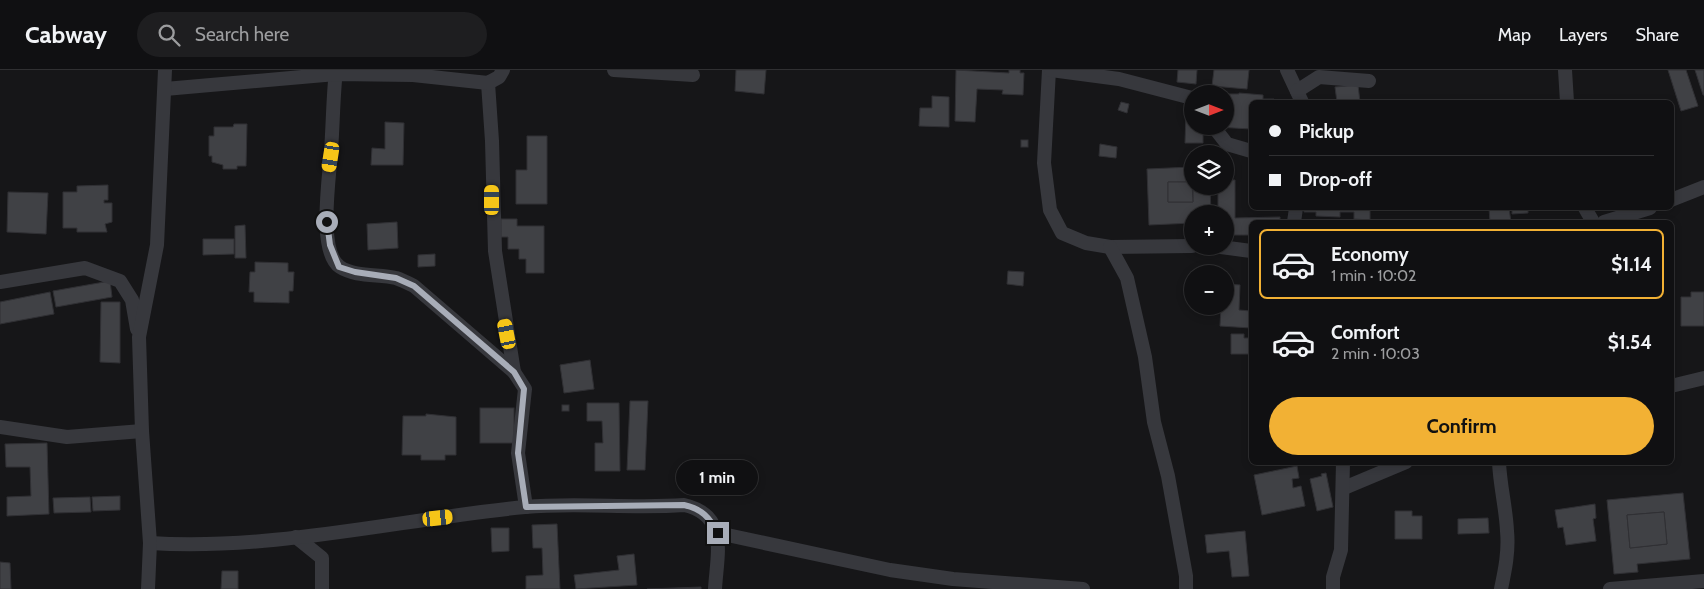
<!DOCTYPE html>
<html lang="en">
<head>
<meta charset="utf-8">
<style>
	:root { --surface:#101012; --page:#1e1e20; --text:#f1f3f6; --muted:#9c9d9f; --line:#303032; --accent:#f2b134 }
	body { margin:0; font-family:Cabin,sans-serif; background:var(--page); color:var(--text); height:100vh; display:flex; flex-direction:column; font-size:19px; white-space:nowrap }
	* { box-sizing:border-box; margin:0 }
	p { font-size:16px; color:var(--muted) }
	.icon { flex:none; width:28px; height:28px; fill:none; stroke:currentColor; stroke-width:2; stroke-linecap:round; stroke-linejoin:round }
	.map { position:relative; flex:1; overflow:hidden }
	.side { position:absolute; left:1249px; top:150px; width:425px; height:245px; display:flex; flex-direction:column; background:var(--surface); border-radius:8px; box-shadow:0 2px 8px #0003,0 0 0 1px var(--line) }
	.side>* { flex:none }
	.guide { position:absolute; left:1249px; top:30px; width:425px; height:110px; border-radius:8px; box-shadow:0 2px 8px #0003,0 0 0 1px var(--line); display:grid; align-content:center; height:110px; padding:0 20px; background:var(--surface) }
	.needle { width:32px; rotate:90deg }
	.buttons { position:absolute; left:1184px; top:15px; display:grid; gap:10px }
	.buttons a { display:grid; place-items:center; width:50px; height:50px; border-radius:50%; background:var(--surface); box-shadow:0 2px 8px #0003,0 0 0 1px var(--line); font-size:25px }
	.end { position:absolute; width:22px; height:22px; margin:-11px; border:6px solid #a8adb8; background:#111; box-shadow:0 0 0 2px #111 }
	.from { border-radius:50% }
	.bubble { position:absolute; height:35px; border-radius:18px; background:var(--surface); box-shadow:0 2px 8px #0003,0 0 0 1px var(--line); font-size:16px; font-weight:700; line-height:35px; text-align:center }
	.car { position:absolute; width:15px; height:30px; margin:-15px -8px; border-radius:6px; box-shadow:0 0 4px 1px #0007; background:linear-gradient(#f5c518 24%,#345 0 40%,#f5c518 0 76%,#345 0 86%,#f5c518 0) }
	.guide b { display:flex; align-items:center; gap:18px; height:48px; font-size:19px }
	.guide b+b { border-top:1px solid var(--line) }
	.guide i { width:12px; height:12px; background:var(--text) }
	ul { padding:9px 0 0; list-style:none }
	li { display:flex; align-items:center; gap:15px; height:70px; margin:0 10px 8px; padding:0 10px; border:2px solid transparent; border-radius:8px }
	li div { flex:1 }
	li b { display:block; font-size:19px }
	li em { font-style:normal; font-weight:700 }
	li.active { border-color:var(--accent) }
	li>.icon { width:45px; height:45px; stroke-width:1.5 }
	.cta { display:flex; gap:10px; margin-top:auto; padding:10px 20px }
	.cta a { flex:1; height:58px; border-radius:30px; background:var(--accent); color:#111; font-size:20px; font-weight:700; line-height:58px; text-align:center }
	header { display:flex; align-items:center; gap:30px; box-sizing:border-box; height:70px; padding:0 25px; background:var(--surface); border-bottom:1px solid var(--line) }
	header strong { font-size:24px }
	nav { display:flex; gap:28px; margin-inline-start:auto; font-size:18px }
	.search { width:350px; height:45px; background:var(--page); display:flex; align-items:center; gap:12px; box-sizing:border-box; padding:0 18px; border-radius:28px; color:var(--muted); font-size:19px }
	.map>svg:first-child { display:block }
	.building { fill:#404145; stroke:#303034; fill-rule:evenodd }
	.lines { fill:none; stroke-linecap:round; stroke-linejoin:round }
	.minor { stroke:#37383d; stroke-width:14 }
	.route { stroke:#a8adb8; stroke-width:6 }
</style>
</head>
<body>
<header>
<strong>Cabway</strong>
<div class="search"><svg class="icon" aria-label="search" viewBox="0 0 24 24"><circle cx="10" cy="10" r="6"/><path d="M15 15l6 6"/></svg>Search here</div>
<nav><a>Map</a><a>Layers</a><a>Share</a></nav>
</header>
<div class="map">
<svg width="1704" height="519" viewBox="0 0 1704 519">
	<rect width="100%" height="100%" fill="#161618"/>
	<g class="building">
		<polygon points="736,0 766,0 764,24 735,21"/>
		<polygon points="956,0 1009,3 1009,0 1020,0 1020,3 1024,3 1023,25 1002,24 1003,20 977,19 975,52 955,51"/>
		<polygon points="1178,0 1197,0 1196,14 1177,12"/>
		<polygon points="1214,0 1249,0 1247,19 1212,16"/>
		<polygon points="1668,0 1686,0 1698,36 1681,41"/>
		<polygon points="1695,0 1704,0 1704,25 1703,25"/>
		<polygon points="1358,15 1360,32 1337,32 1335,17"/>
		<polygon points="1239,23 1263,25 1263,29 1274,29 1274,32 1251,32 1251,59 1217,57 1225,56 1225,24 1239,24"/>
		<polygon points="932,26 949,27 949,57 919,56 920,38 932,38"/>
		<polygon points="1121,32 1129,34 1127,43 1118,40"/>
		<polygon points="1186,42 1192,42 1192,56 1203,56 1203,73 1185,73"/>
		<polygon points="385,52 404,53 403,95 371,95 372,78 385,79"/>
		<polygon points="234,54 247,54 246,96 237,96 237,99 223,99 223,95 212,92 212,86 209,86 209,66 214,66 214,57 233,57"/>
		<polygon points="527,66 547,66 547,134 516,134 516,100 527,100"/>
		<rect x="1021" y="70" width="7" height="7"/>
		<polygon points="1100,74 1117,77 1116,88 1099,86"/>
		<polygon points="1192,97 1192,112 1168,112 1168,132 1193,132 1193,116 1210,116 1211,144 1192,144 1192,153 1149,155 1147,99"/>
		<polygon points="1225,104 1228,104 1229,110 1235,110 1235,148 1280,147 1280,152 1251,152 1251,165 1225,165 1225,144 1218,144 1218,116 1225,116"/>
		<polygon points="1168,112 1192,112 1193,132 1168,132"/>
		<polygon points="108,115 108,130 104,130 104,133 112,133 112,152 105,154 107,162 77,162 77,158 63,158 63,122 77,122 77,116"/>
		<polygon points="8,122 48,123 46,164 7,162"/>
		<polygon points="1304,138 1370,138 1370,150 1354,149 1354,142 1340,142 1340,147 1316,146 1316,142 1304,142"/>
		<polygon points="1489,138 1509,138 1511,152 1490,152"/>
		<polygon points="1512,138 1528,138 1528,143 1512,144"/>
		<polygon points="501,149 517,149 517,156 544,156 544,203 526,203 526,189 519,189 519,179 508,179 508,167 501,167"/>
		<polygon points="397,152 398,178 368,180 367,154"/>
		<polygon points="245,155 246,188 235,188 235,156"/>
		<polygon points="203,169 234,169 234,184 203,185"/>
		<polygon points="435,184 435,196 418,197 418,185"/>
		<polygon points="255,192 288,193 288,202 294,202 293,221 289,221 289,233 254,232 254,222 249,222 250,202 255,202"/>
		<polygon points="1008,201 1024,202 1023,216 1007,214"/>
		<polygon points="110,211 112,227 56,237 53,221"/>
		<polygon points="1225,214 1240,215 1239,240 1251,241 1251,258 1220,256 1221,236 1225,236"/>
		<polygon points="50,222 54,244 0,254 0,232"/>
		<polygon points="1691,222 1704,222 1704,256 1681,256 1681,227 1691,227"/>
		<polygon points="101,232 120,232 120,293 100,292"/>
		<polygon points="1231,264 1244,264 1244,268 1251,268 1251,264 1251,284 1231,284"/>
		<polygon points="590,290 594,319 564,323 560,295"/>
		<polygon points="630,331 648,331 645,400 627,400"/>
		<polygon points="587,333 619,333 620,401 595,401 595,373 603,373 602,351 587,351"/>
		<rect x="562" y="335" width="7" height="6"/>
		<rect x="480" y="338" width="34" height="35"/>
		<polygon points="426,344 456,347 456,385 445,385 445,390 421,390 421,385 402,385 403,346 426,346"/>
		<polygon points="47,373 49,444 7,446 7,427 31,426 30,397 6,397 5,374"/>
		<polygon points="1297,396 1299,408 1292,409 1293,418 1301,416 1305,436 1262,445 1254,405"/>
		<polygon points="1326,403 1333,437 1317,441 1310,409 1322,406 1321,404"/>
		<path d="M1683 423 1690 489 1637 494 1638 502 1614 504 1607 430ZM1664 442 1667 474 1630 478 1627 445Z"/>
		<polygon points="120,426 120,440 93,441 92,427"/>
		<polygon points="90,427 91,442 54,443 53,428"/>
		<polygon points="1595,434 1596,448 1593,449 1596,471 1566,475 1563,457 1558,458 1555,440"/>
		<polygon points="1395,441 1412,441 1412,446 1422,446 1422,469 1395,469"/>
		<polygon points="1664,442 1667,474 1630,478 1627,445"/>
		<polygon points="1488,448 1489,463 1458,464 1458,449"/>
		<polygon points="557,454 560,519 526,519 526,506 543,505 542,478 533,478 532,455"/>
		<polygon points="491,458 509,458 509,481 492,482"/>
		<polygon points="1245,461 1249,506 1232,507 1229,481 1207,483 1205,465"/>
		<polygon points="634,484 637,515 576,519 574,505 619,500 617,486"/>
		<polygon points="0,492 10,493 11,519 0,519"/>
		<polygon points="222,501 238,501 238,519 221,519"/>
		<polygon points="701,517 701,519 647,519"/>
	</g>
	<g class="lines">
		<g class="minor">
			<path d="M336 0C333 27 333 54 331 81 330 104 317 182 340 197 355 207 379 204 396 208 402 210 408 213 414 216L514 302 525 319 518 383 526 437"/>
			<polyline points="614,0 693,5"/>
			<polyline points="1049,0 1044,93 1050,140 1062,163 1086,173 1110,177 1192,176"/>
			<polyline points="1051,0 1119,9 1192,28"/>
			<polyline points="1287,0 1302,32"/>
			<polyline points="1565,0 1567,32"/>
			<polyline points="488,13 492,71 495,181 514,302"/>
			<polyline points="165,19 336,4 413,5 488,13 499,7 503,0"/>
			<polyline points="1297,21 1319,7 1369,11"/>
			<polyline points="1213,56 1227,74 1251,81"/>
			<polyline points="1671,130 1704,117"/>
			<polyline points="1585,138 1593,152"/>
			<polyline points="1294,152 1296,138"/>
			<polyline points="1604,152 1650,138"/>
			<polyline points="1213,176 1251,181"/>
			<polyline points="1110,177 1127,208 1145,287 1154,352 1168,406 1186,506 1186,519"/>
			<polyline points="0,212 85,198 120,211 132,230 137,259"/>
			<polyline points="1671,316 1704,308"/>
			<polyline points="0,357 67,367 142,361"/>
			<path d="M1499 392C1500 416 1506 438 1507 461 1509 481 1505 500 1501 519"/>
			<polyline points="1344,418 1406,392"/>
			<polyline points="718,463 890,500 953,509 1083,519"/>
			<polyline points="296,467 322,488 322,519"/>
			<path d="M150 473C273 481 402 449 525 437 578 432 631 439 684 435 729 445 717 484 715 519"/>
			<polyline points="148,519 150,473 142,361 139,267 157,175 165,0"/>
			<polyline points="1333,519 1333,507 1341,480 1343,392"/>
			<polyline points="1610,519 1704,511"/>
		</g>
	</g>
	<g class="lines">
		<path class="route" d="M327 152 330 175 339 197 355 202 396 208 414 216 514 302 524 319 518 383 526 437 684 435C702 439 709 447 718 463"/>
	</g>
</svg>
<div class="buttons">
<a><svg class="needle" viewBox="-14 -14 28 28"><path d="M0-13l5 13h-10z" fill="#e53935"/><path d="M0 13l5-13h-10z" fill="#9c9d9f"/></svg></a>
<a><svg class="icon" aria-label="layers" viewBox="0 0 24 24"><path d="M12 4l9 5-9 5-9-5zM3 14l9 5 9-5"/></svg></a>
<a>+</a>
<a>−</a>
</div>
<i class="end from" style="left:327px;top:152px"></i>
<i class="end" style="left:718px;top:463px"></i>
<div class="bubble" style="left:676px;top:390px;width:82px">1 min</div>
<i class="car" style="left:331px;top:87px;rotate:189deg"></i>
<i class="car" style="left:492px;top:130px;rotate:0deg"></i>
<i class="car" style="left:507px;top:264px;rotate:349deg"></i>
<i class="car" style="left:438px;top:448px;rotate:84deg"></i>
<div class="guide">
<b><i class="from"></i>Pickup</b>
<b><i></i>Drop-off</b>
</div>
<section class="side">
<ul>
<li class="active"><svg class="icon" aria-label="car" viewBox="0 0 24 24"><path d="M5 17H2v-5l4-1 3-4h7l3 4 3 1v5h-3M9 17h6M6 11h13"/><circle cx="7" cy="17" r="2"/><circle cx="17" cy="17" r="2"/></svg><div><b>Economy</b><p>1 min · 10:02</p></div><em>$1.14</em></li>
<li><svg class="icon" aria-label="car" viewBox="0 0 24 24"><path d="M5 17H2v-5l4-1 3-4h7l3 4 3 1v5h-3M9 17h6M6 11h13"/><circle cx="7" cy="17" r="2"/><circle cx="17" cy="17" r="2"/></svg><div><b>Comfort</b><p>2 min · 10:03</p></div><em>$1.54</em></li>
</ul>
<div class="cta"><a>Confirm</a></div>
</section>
</div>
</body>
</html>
